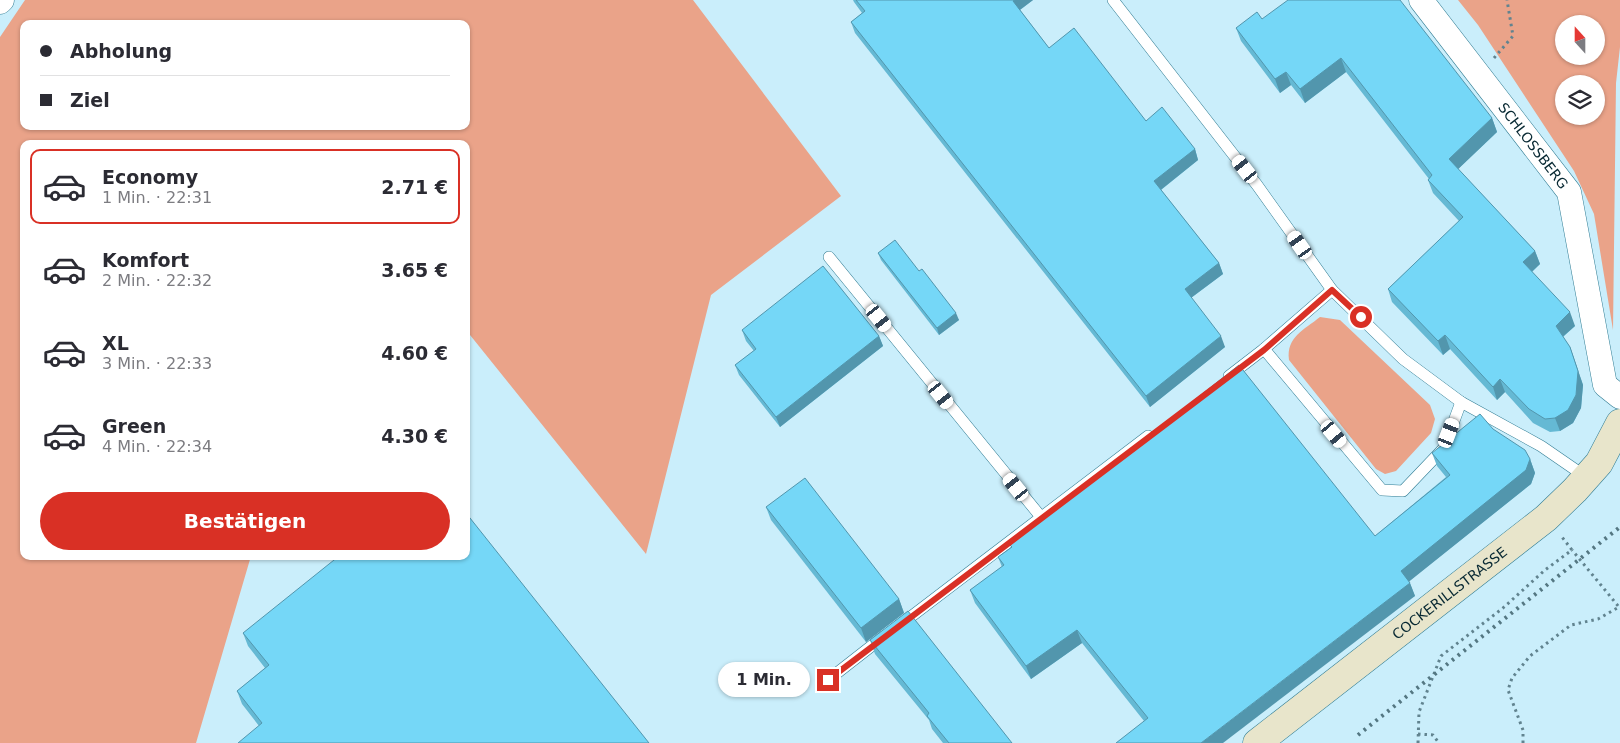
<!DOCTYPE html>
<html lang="de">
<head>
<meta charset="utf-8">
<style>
	:root { --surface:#fff; --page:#f2f2f3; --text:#2b2b33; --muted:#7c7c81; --line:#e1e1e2; --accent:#d93025 }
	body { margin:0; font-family:"DejaVu Sans",sans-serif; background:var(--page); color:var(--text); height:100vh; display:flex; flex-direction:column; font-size:19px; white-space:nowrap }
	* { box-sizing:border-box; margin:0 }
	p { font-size:16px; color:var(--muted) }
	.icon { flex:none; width:28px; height:28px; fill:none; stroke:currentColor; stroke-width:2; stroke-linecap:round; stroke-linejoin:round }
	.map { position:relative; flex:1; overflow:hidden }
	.drawer { position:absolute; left:20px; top:140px; width:450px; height:420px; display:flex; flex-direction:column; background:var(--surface); border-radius:10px; box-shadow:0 1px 4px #0004 }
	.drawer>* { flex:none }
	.hud { position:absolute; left:20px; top:20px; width:450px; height:110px; border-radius:10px; box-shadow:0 1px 4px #0004; display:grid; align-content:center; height:110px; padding:0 20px; background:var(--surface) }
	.needle { width:32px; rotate:339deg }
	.buttons { position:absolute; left:1555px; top:15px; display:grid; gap:10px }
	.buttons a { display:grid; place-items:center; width:50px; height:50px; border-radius:50%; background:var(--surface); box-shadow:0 1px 4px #0004; font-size:25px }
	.end { position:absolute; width:22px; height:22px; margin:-11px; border:6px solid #d93025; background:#fff; box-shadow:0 0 0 2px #fff }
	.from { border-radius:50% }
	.bubble { position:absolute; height:35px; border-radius:18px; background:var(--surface); box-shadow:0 1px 4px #0004; font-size:16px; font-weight:700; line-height:35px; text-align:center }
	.car { position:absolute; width:15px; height:30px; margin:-15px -8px; border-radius:6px; box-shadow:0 0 4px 1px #0007; background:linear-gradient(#fff 24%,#345 0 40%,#fff 0 76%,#345 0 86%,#fff 0) }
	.hud b { display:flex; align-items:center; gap:18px; height:48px; font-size:19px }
	.hud b+b { border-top:1px solid var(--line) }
	.hud i { width:12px; height:12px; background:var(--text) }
	ul { padding:9px 0 0; list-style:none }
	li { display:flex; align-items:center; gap:15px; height:75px; margin:0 10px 8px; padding:0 10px; border:2px solid transparent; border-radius:10px }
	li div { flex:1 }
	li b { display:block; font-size:19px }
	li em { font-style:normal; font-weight:700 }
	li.active { border-color:var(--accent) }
	li>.icon { width:45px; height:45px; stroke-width:1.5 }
	.button { display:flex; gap:10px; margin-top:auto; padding:10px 20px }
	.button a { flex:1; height:58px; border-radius:30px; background:var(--accent); color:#fff; font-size:20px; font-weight:700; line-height:58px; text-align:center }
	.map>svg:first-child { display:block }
	.grass { fill:#eaa389; fill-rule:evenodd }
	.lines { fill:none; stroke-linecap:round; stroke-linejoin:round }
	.service-casing { stroke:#307c93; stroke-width:12 }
	.minor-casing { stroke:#307c93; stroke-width:25 }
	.secondary-casing { stroke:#307c93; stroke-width:29 }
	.path { stroke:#61838f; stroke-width:3; stroke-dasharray:2.5 4; stroke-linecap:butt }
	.service { stroke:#fff; stroke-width:11 }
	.minor { stroke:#fff; stroke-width:24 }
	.secondary { stroke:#e8e5cb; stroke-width:28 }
	.rail { stroke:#547782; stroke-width:4; stroke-dasharray:2.5 5; stroke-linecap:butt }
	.wall { fill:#65b9d4 }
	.shaded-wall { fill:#5296ad }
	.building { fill:#75d7f7; stroke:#5296ad }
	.route { stroke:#d93025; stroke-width:6 }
	.labels { text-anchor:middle; stroke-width:5; stroke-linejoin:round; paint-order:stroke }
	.street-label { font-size:14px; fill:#072832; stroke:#e6f8fe }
</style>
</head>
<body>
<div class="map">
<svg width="1620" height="743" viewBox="0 0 1620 743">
	<rect width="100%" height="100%" fill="#caeefb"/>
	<g class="grass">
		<path d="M25 0H693L841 196 711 295 646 554 466 330V144H24V556H251L196 743H0V37ZM24 24H466V126H24Z"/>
		<path d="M1458 0H1620V47L1616 83 1613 330 1594 214 1574 171 1478 25ZM1564 24H1596V56H1564ZM1564 84H1596V116H1564Z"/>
		<path d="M1320 317 1340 320 1430 405 1435 419 1431 433 1396 471 1385 474 1376 469 1289 360C1286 337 1304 330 1320 317Z"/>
	</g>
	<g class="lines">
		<defs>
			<g id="service">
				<polyline points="1113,0 1257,185 1332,290 1403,359 1461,402 1541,446 1586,477"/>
				<polyline points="829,257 1041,517"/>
				<polyline points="1332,290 1264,349 1382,490 1403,491 1444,448 1461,402"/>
				<polyline points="1229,376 1264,349"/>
				<polyline points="900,625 1148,436"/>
				<polyline points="828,680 883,637"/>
			</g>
			<g id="minor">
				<path id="s1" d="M1421 0 1569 192 1605 385 1620 397"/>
				<polyline points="0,2 2,0"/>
			</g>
			<g id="secondary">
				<path id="s2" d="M1257 743 1546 518 1575 490 1599 463 1620 423"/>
			</g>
		</defs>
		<use href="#service" class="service-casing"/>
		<use href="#minor" class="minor-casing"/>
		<use href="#secondary" class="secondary-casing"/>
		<g class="path">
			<polyline points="1494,58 1513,36 1507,0"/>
			<polyline points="1418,734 1433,735 1439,743"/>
			<polyline points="1418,743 1419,712 1441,656 1503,608 1545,570 1572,550 1562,537"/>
			<polyline points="1523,743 1523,730 1508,690 1512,678 1530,656 1571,625 1598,619 1619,607 1572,550"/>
		</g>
		<use href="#service" class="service"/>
		<use href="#minor" class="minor"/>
		<use href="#secondary" class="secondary"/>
		<polyline class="rail" points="1358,735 1620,527"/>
	</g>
	<g class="wall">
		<polygon points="853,0 1033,0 1020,10 1049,48 1146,121 1195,149 1198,160 1161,190 1219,263 1223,274 1191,298 1225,347 1150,407 855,33 851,22 862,13 854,2"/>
		<polygon points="1262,19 1492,118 1497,132 1458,169 1535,251 1540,264 1532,272 1575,326 1563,337 1570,347 1583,385 1581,408 1573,423 1560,431 1550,432 1533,423 1505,392 1497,400 1450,349 1443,355 1392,302 1388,289 1459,221 1433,193 1428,180 1429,179 1346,72 1305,103 1291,85 1280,93 1241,41 1236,28"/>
		<polygon points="878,253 919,271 959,320 939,335 881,260"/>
		<polygon points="742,330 879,336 883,346 780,427 739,375 735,365 754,351 746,341"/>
		<polygon points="1493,429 1530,459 1535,473 1531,484 1409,581 1415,596 1144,721 1082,643 1031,679 975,603 970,590 1002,567 998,557 1011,547 1010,545 1375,536 1446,477 1437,466 1432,453"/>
		<polygon points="766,507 899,599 904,613 866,642 771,520"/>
		<polygon points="243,633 649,743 259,726 242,704 237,691 265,668 248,646"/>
		<polygon points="870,640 1012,743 943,743 932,729 929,720 875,654"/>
	</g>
	<g class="shaded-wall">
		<polygon points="1015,0 1033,0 1017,12 1013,1"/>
		<polygon points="1341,58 1346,72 1305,103 1300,89"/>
		<polygon points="1286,72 1291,85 1280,93 1275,79"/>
		<polygon points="1492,118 1497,132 1454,173 1449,159"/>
		<polygon points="1195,149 1198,160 1158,192 1154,181"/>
		<polygon points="1535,251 1540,264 1527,276 1523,262"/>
		<polygon points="1219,263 1223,274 1188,300 1185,289"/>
		<polygon points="1570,312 1575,326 1560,339 1556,326"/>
		<polygon points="956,313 959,320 939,335 937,328"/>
		<polygon points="1445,335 1450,349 1443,355 1438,341"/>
		<polygon points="879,336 883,346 780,427 776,417"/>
		<polygon points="1221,336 1225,347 1150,407 1146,396"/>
		<polygon points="1570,347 1583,385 1581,408 1573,423 1560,431 1555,418"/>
		<polygon points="1500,379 1505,392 1497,400 1493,387"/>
		<polygon points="1530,459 1535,473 1531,484 1406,584 1401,571"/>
		<polygon points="1410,583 1415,596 1223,743 1201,743"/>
		<polygon points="899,599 904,613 866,642 861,628"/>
		<polygon points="1077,630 1082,643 1031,679 1026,666"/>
	</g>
	<g class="building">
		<polygon points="856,0 1015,0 1013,1 1049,48 1074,28 1146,121 1162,107 1195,149 1154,181 1219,263 1185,289 1221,336 1146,396 851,22 865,11"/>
		<polygon points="1288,0 1400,0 1492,118 1449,159 1535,251 1523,262 1570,312 1556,326 1570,347 1578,371 1576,395 1568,410 1555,418 1545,419 1529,409 1500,379 1493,387 1445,335 1438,341 1388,289 1463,217 1428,180 1432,175 1341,58 1300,89 1286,72 1275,79 1236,28 1257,12 1262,19"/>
		<polygon points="895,240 919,271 922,269 956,313 937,328 878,253"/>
		<polygon points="823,266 879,336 776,417 735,365 756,349 742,330"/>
		<polygon points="1239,365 1375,536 1450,475 1432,453 1480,414 1493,429 1525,450 1530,459 1526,470 1401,571 1410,583 1201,743 1116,743 1148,718 1077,630 1026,666 970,590 1004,565 998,557 1012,547 1010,545"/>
		<polygon points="805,478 899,599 861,628 766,507"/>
		<polygon points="466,513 649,743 238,743 262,723 237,691 269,665 243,633 339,556 466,556"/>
		<polygon points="908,611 1012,743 949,743 927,716 929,713 870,640"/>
	</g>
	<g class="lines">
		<polyline class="route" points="828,680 1264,350 1332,290 1361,317"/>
	</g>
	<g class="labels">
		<g class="street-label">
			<text dy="5" stroke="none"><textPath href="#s1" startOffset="184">SCHLOSSBERG</textPath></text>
			<text dy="5" stroke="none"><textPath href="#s2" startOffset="244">COCKERILLSTRASSE</textPath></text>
		</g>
	</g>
</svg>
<div class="buttons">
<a><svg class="needle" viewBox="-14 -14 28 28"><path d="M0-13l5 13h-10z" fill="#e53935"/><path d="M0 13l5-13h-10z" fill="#7c7c81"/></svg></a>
<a><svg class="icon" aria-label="layers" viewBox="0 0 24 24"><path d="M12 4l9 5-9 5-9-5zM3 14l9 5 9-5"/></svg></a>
</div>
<i class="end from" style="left:1361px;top:317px"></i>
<i class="end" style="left:828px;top:680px"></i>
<div class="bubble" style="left:718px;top:662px;width:92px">1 Min.</div>
<i class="car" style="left:1245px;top:169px;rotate:322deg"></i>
<i class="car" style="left:1300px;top:245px;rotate:325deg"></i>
<i class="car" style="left:879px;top:318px;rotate:141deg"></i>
<i class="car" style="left:941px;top:395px;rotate:141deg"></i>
<i class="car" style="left:1449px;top:433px;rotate:21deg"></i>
<i class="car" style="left:1334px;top:434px;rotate:140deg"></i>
<i class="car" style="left:1016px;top:487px;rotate:321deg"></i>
<div class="hud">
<b><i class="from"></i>Abholung</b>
<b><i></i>Ziel</b>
</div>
<section class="drawer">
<ul>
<li class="active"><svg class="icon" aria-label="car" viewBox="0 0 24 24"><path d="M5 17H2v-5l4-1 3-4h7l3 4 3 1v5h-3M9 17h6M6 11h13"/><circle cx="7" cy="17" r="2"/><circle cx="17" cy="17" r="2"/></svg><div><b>Economy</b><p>1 Min. · 22:31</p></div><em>2.71 €</em></li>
<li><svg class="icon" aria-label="car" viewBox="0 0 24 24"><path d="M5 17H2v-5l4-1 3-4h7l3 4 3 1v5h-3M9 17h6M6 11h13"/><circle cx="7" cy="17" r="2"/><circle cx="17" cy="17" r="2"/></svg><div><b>Komfort</b><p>2 Min. · 22:32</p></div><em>3.65 €</em></li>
<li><svg class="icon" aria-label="car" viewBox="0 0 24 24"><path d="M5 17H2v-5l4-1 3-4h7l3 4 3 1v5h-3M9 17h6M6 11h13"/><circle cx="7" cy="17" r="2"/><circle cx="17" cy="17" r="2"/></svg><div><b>XL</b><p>3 Min. · 22:33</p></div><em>4.60 €</em></li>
<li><svg class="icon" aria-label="car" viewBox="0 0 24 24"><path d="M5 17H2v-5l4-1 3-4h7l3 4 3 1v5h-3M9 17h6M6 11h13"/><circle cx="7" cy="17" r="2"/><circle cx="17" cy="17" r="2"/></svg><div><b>Green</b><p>4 Min. · 22:34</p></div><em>4.30 €</em></li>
</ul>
<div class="button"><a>Bestätigen</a></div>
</section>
</div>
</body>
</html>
